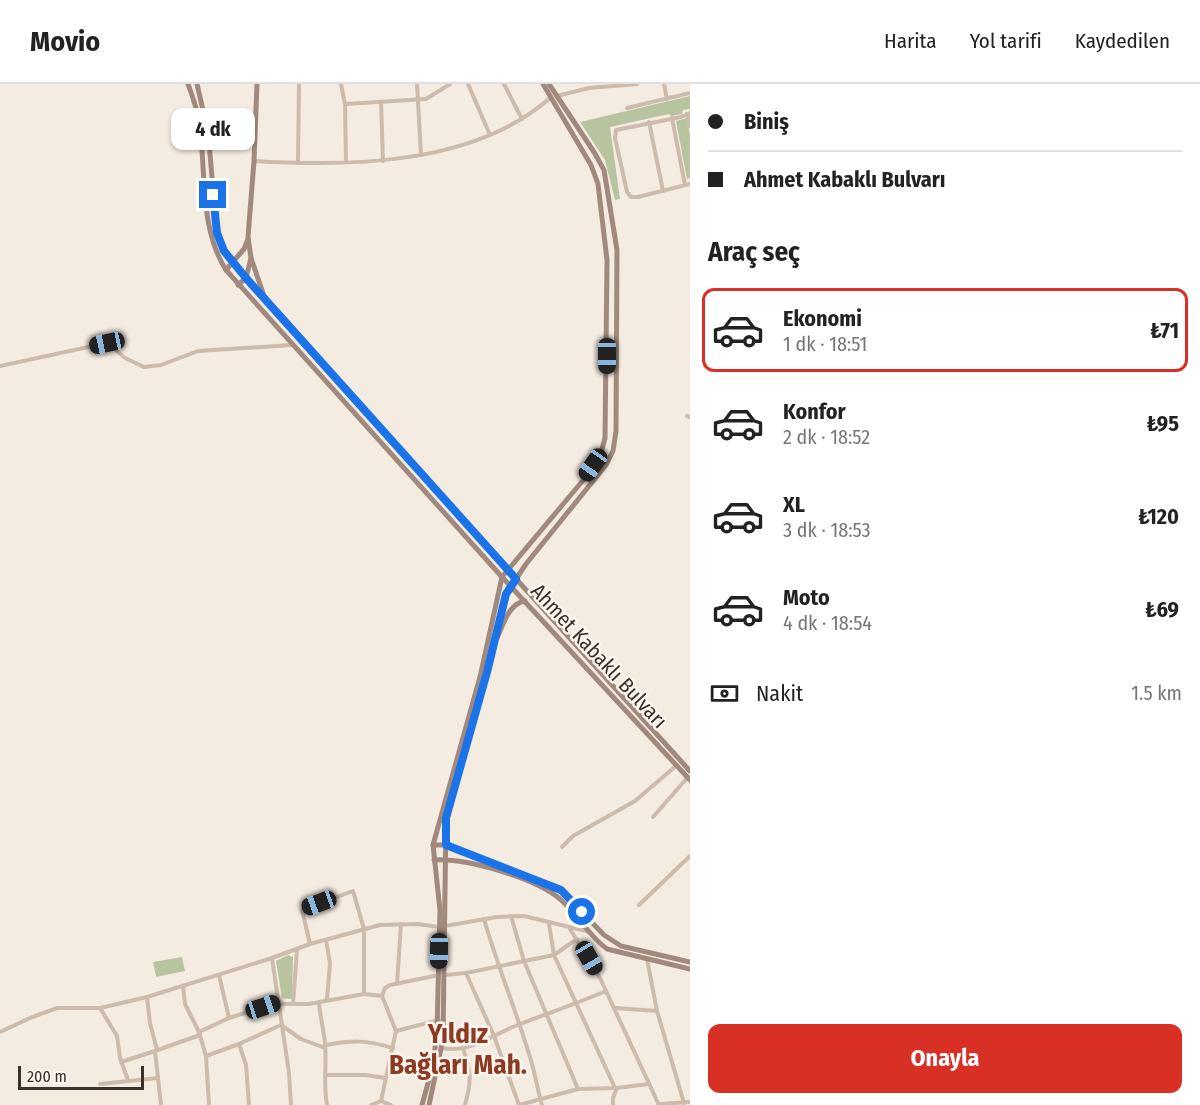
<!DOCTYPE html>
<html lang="tr">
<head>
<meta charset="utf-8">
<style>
	:root { --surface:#fff; --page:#f2f2f2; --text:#222; --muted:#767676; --line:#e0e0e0; --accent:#d93025 }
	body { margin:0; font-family:"Fira Sans Condensed",sans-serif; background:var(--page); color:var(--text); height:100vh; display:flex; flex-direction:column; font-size:22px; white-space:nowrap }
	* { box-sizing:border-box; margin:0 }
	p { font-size:20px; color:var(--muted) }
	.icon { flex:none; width:33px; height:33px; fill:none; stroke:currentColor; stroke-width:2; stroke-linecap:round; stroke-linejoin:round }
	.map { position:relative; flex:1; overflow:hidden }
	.sheet { display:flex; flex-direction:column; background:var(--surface); width:510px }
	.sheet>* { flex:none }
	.banner { display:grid; align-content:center; height:132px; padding:0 18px; background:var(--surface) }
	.scale { position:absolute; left:18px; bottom:15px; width:126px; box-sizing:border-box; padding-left:6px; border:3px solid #3b302b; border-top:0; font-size:16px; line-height:21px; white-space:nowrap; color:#3b302b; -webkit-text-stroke:4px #fbf5ee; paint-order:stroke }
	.end { position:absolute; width:27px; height:27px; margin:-14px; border:8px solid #1a73e8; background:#fff; box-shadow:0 0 0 3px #fff }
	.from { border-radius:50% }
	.bubble { position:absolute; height:42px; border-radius:12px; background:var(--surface); box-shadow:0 2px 4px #0004; font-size:20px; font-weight:700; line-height:42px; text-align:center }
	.car { position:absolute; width:18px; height:36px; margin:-18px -9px; border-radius:8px; box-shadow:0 0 4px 2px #0007; background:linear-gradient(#222 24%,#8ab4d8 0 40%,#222 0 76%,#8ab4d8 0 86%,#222 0) }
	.banner b { display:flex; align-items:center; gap:21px; height:57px; font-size:22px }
	.banner b+b { border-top:2px solid var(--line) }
	.banner i { width:15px; height:15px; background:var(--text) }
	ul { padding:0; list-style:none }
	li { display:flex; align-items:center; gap:18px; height:84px; margin:0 12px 9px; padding:0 6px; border:3px solid transparent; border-radius:12px }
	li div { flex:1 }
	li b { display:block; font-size:22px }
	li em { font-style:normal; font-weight:700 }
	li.current { border-color:var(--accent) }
	li>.icon { width:54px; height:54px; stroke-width:1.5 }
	h2 { padding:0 18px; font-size:27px; line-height:72px }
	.pay { display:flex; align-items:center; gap:15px; height:66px; padding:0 18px; font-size:22px }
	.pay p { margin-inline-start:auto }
	.button { display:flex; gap:12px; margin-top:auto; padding:12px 18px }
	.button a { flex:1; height:69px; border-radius:12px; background:var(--accent); color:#fff; font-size:24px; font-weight:700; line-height:69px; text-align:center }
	header { display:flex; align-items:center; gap:36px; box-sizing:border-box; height:84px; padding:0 30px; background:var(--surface); border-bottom:2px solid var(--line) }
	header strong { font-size:28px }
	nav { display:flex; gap:33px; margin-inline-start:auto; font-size:21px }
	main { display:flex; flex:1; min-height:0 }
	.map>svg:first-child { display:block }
	.green { fill:#b8c4a0 }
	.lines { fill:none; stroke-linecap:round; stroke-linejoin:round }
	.street { stroke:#cdbbac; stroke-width:4 }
	.secondary { stroke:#a18a7d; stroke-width:5 }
	.route { stroke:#1a73e8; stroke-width:8 }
	.labels { text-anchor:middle; stroke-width:5; stroke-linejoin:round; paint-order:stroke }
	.street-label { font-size:21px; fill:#3b302b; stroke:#fbf5ee }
	.district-label { font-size:27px; font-weight:bold; fill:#8c3b22; stroke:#fbf5ee }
</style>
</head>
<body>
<header>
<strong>Movio</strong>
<nav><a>Harita</a><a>Yol tarifi</a><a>Kaydedilen</a></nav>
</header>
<main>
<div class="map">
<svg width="690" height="1021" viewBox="0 0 690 1021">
	<rect width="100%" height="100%" fill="#f4ebe1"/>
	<g class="green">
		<polygon points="690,12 690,25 683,26 682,30 671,32 669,30 610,43 620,115 615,116 605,76 580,38"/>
		<polygon points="687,34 690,52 690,94 687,95 676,37"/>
		<polygon points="288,871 293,873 292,914 290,915 282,914 276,877"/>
		<polygon points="182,873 185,887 156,893 153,878"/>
	</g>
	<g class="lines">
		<g class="street">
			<polyline points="341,0 345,20 346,77"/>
			<polyline points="417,0 421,71"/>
			<polyline points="468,0 490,51"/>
			<polyline points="504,0 522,35"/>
			<polyline points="664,0 667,15"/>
			<polyline points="557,12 589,4 637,0"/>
			<polyline points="381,18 383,77"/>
			<polyline points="345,20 426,15 450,0"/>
			<polyline points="627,24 690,9"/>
			<polyline points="690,29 681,33 616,46 615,54 627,108 631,113 638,113 690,100"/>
			<polyline points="687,30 690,42"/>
			<polyline points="672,34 685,101"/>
			<polyline points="649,38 663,107"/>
			<path d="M254 77C350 83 474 81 550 14"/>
			<polyline points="298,79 299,0"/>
			<polyline points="0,282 107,259 125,274 144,283 161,281 198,267 292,261"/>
			<polyline points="687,332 690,333"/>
			<polyline points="653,733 688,693"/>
			<polyline points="562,763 573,752 635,717 677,681"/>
			<polyline points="639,821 690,772"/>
			<polyline points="511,832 524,877 578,1005"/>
			<path d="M484 835C498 884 518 931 532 980 536 994 538 1008 542 1021"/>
			<polyline points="549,840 554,871 615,1004"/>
			<polyline points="570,845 600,894 659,1021"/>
			<polyline points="326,856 330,879 327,915"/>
			<polyline points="310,860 302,826 353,807 364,845 364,910"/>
			<polyline points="272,874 289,989 291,1021"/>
			<polyline points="647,875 657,927 684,1019"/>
			<polyline points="466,889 494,952 519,1021"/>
			<polyline points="219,891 229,934"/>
			<polyline points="445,891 466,889 554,871 577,855"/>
			<polyline points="397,900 401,840"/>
			<polyline points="183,902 185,920 199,948 206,972 209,1021"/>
			<polyline points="382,912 385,904 390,901 439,891"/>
			<polyline points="147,913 150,939 157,966"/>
			<path d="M319 918C320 933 324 946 325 960 327 980 323 1001 327 1021"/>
			<polyline points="280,920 309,920 364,910 382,912 396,947 381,1017 371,1021"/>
			<polyline points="293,920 297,866"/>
			<polyline points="615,924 657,927"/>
			<polyline points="396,947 439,936"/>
			<polyline points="0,948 30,934 57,924 100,924"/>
			<polyline points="199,948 229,934 280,918"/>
			<polyline points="239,960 246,981 249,1021"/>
			<path d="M326 961C353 956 366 956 393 964"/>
			<path d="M442 964C469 970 496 949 520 940 549 929 578 919 606 907"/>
			<path d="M463 964C471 989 472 996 465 1021"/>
			<polyline points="206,972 239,960 281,941 301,955 325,964"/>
			<polyline points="121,978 155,967"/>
			<polyline points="326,991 366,991 385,994"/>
			<polyline points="128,996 120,974 117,952 100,924 147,913 272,874 310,860 380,841 417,840 439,843 497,833 524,832 590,848"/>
			<polyline points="100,1000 158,994"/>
			<polyline points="381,1017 391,1021"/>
			<polyline points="659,1020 690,1018"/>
			<polyline points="161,1021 155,967 200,951"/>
			<polyline points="519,1021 578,1005 617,1004 649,1000"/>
			<polyline points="613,1021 613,1014 617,1004"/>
		</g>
		<g class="secondary">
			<path d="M188 0C193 14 199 29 200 45 206 92 200 145 226 186L502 493 690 696"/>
			<polyline points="197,0 208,48 217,149 224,167 246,194 317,275 690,687"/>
			<polyline points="257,0 254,77 248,153 251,174 264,212"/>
			<polyline points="226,186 244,165 248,155"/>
			<polyline points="238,201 246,194 251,174"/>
			<path d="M497 554C503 541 509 519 525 517"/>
			<polyline points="433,761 446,761 561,806 604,851 621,862 690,878"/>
			<path d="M434 776C467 774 535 794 560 815 577 830 589 852 607 865L690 885"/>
			<polyline points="422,1021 433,981 437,948 440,826 433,761 480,593 502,493 585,394 601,369 605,354 607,176 598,100 591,81 543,0"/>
			<polyline points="429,1021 443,955 446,734 487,588 506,510 526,480 606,381 613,367 616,347 617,166 604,86 594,68 549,0"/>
		</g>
	</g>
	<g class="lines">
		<polyline class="route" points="213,111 217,149 224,167 246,194 516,495 506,510 487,588 446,734 446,761 561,806 582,828"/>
	</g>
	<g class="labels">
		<g class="street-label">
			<text transform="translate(599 572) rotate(47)" y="7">Ahmet Kabaklı Bulvarı</text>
		</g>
		<g class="district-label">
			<text x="458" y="959">Yıldız<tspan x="458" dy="31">Bağları Mah.</tspan></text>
		</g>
	</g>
</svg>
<div class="scale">200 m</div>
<i class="end from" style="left:582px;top:828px"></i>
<i class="end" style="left:213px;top:111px"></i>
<div class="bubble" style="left:171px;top:24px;width:84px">4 dk</div>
<i class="car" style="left:107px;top:259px;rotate:258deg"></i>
<i class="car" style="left:607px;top:272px;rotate:180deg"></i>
<i class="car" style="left:593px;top:381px;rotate:215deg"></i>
<i class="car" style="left:319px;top:819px;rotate:250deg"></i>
<i class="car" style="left:439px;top:867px;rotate:181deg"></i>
<i class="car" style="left:589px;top:874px;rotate:150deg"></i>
<i class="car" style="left:263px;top:923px;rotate:72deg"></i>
</div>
<section class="sheet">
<div class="banner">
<b><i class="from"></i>Biniş</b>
<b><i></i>Ahmet Kabaklı Bulvarı</b>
</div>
<h2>Araç seç</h2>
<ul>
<li class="current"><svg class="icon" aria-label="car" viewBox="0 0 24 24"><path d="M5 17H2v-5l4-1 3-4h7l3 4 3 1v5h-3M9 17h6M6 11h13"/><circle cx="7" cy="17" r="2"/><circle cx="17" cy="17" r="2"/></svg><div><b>Ekonomi</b><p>1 dk · 18:51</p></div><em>₺71</em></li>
<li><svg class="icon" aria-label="car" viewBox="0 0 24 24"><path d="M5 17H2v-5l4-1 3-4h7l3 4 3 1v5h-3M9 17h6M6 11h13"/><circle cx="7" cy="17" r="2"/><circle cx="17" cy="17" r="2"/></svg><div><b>Konfor</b><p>2 dk · 18:52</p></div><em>₺95</em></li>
<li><svg class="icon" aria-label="car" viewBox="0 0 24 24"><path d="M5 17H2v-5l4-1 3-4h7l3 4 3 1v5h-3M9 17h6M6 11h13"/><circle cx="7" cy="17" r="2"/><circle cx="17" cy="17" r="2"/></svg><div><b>XL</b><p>3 dk · 18:53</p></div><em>₺120</em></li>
<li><svg class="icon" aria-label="car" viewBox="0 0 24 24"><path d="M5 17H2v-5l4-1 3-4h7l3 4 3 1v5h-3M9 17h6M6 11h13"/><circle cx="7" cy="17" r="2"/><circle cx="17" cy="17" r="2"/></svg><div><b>Moto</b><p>4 dk · 18:54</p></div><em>₺69</em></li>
</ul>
<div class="pay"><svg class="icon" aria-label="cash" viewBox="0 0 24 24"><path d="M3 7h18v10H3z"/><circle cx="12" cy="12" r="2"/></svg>Nakit<p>1.5 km</p></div>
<div class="button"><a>Onayla</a></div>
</section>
</main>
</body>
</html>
